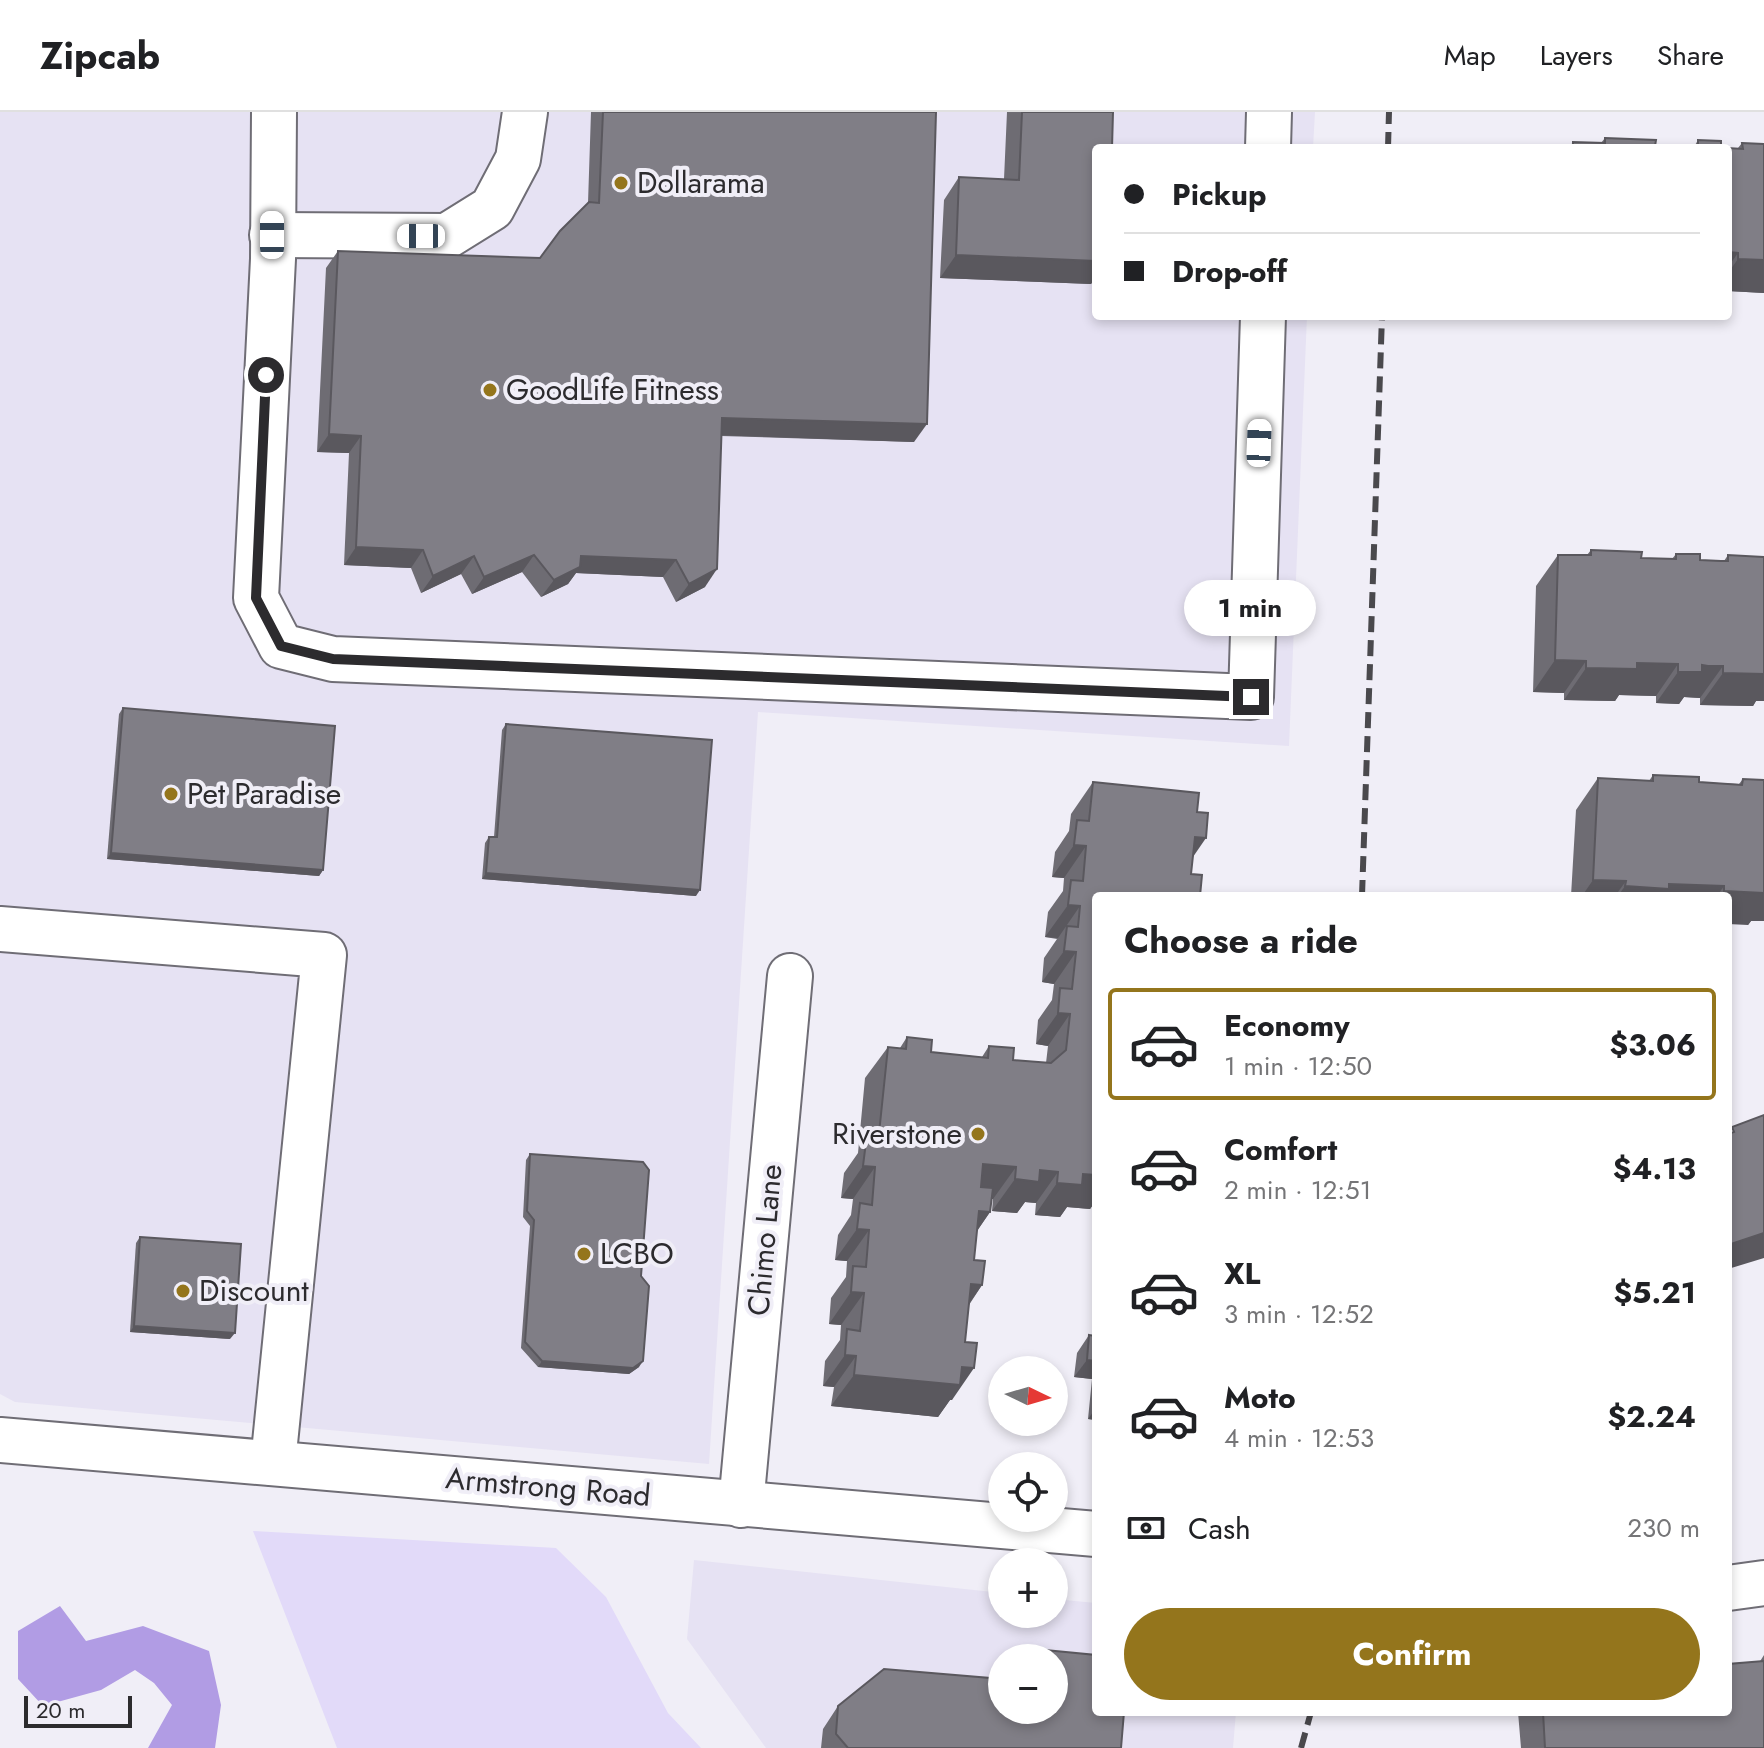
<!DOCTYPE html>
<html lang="en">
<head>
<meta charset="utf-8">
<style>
	:root { --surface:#fff; --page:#f6f6f6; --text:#202124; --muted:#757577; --line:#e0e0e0; --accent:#94751c }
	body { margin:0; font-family:Jost,sans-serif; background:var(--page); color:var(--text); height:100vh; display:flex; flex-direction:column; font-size:30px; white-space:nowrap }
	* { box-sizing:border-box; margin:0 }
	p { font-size:26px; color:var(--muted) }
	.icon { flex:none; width:44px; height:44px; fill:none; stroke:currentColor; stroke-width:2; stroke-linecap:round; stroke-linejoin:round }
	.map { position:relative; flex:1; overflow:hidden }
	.details { position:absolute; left:1092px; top:780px; width:640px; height:824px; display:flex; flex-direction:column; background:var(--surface); border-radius:8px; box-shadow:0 4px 12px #0003 }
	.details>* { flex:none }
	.guide { position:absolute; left:1092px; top:32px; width:640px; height:176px; border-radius:8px; box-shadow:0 4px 12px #0003; display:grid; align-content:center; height:176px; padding:0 32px; background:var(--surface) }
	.needle { width:52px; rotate:95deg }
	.tools { position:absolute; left:988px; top:1244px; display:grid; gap:16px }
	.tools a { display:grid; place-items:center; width:80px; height:80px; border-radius:50%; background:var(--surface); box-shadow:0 4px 12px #0003; font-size:40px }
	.scale { position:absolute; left:24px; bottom:20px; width:108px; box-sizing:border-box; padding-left:8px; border:4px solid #2c2b2e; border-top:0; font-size:22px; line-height:28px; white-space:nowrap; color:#2c2b2e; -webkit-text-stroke:6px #f0eef7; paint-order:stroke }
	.end { position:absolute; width:36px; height:36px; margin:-18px; border:10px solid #2c2b2e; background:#fff; box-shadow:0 0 0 4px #fff }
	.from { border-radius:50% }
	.bubble { position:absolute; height:56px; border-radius:28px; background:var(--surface); box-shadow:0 4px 12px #0003; font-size:26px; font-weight:700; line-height:56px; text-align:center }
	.car { position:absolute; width:24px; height:48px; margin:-24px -12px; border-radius:10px; box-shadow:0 0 6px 2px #0007; background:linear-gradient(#fff 24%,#345 0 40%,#fff 0 76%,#345 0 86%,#fff 0) }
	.guide b { display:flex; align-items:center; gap:28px; height:76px; font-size:30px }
	.guide b+b { border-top:2px solid var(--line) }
	.guide i { width:20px; height:20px; background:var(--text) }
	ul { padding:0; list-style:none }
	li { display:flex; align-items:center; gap:24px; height:112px; margin:0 16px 12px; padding:0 16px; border:4px solid transparent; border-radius:8px }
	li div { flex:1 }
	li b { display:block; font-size:30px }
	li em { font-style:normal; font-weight:700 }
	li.active { border-color:var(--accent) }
	li>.icon { width:72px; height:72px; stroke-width:1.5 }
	h2 { padding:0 32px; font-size:36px; line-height:96px }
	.pay { display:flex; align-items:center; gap:20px; height:88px; padding:0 32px; font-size:30px }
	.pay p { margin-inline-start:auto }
	.primary-button { display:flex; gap:16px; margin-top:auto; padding:16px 32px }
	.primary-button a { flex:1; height:92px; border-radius:48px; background:var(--accent); color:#fff; font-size:32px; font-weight:700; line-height:92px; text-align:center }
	header { display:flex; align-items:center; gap:48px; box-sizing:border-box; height:112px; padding:0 40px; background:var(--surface); border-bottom:2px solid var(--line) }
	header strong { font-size:38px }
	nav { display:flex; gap:44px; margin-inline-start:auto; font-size:28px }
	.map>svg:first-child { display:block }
	.built { fill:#e6e2f3; fill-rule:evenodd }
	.green { fill:#e2daf9 }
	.water { fill:#b19ce4 }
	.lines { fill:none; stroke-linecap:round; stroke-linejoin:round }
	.minor-casing { stroke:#6f6d75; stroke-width:48 }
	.minor { stroke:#fff; stroke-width:44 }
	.rail { stroke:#4a494d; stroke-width:6; stroke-dasharray:16 8; stroke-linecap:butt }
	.wall { fill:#6e6c73 }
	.shaded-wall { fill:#5a585e }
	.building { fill:#807e86; stroke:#5a585e; stroke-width:2 }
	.route { stroke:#2c2b2e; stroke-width:10 }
	.poi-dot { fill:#94751c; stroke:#f0eef7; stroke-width:3 }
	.labels { text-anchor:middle; stroke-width:8; stroke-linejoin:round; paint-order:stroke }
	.poi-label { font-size:30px; fill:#2c2b2e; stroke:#f0eef7; text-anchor:start }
	.street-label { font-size:30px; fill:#2c2b2e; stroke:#f0eef7 }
</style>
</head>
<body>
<header>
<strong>Zipcab</strong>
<nav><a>Map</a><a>Layers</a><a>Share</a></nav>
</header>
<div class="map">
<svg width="1764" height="1636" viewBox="0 0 1764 1636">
	<rect width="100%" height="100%" fill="#f0eef7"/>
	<g class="built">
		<polygon points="0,0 1315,0 1313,36 1096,36 1096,204 1307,204 1289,634 758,600 709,1352 15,1290 0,1282"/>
		<path d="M694 1448 1002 1481V1502H1054V1487L1096 1491V1600H1236L1233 1636H766L687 1527ZM1002 1546H1054V1598H1002Z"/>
	</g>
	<polygon class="green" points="253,1419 556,1436 606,1485 668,1601 701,1636 337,1636"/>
	<polygon class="water" points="60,1494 86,1529 143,1514 209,1539 221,1593 215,1636 148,1636 172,1593 154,1571 135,1558 101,1578 43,1594 18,1567 18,1519"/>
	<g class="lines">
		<defs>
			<g id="minor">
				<polyline points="274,0 273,147 256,486 281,534 333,547 1251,585 1263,204"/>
				<polyline points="1268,36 1269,0"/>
				<polyline points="272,123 447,124 492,96 518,47 525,0"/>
				<polyline points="0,817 324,843 273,1351"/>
				<polyline points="0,1328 1096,1422"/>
				<polyline points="741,1393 790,864"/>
				<polyline points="1728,1476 1764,1471"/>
			</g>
		</defs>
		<use href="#minor" class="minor-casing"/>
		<use href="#minor" class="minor"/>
		<g class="rail">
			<polyline points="1388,36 1389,0"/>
			<polyline points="1362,784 1382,204"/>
			<polyline points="1301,1636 1311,1600"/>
		</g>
	</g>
	<g class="wall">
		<polygon points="591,0 936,0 914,330 721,324 705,475 676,490 663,465 576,461 568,472 541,485 522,460 472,482 461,462 421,481 411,456 344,453 349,341 317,340 326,156 338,139 540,146 588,91"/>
		<polygon points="1007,0 1113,0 1096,36 1096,165 1091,172 940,166 944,88 959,65 1004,67"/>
		<polygon points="1605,26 1655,34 1694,35 1698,28 1723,36 1569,36 1573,30 1601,31"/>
		<polygon points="1742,31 1764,32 1764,181 1728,179 1728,36 1738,36"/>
		<polygon points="1591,438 1641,446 1672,447 1676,442 1700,448 1724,449 1728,443 1756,589 1753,594 1700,593 1700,586 1684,585 1679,592 1656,591 1656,584 1619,583 1615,589 1564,588 1564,581 1533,580 1536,474 1558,443 1587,443"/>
		<polygon points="123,596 323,758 319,764 107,747 119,602"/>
		<polygon points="506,612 696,784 482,767 485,731 489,725 494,725 502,618"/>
		<polygon points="1653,663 1699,670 1739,672 1743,667 1764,668 1764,809 1751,809 1748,813 1728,784 1571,784 1576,698 1598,666 1649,669"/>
		<polygon points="1093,670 1096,784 1096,1090 1095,1090 1090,1097 1067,1095 1060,1105 1035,1103 1036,1091 1025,1090 1017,1101 992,1099 993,1087 991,1087 990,1100 977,1119 974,1148 982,1173 969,1193 952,1288 950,1288 938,1305 831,1294 834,1275 823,1274 825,1249 840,1228 841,1213 829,1212 831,1186 846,1165 847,1149 835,1148 838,1123 851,1103 853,1087 841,1086 844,1061 858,1041 865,966 888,935 900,936 907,925 931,940 982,945 989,934 1013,948 1046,951 1048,934 1036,932 1038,908 1052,888 1054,872 1042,870 1044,846 1057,827 1045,825 1048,800 1063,779 1064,766 1052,765 1055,740 1069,719 1071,702"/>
		<polygon points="530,1042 641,1164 639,1255 629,1262 538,1255 521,1236 530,1114 523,1105 526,1048"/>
		<polygon points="140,1125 230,1227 130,1220 136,1131"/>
		<polygon points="1096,1219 1096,1308 1088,1307 1092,1267 1074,1265 1077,1241 1089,1223 1096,1224"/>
		<polygon points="1045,1538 1096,1543 1096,1600 1124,1600 1121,1636 821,1636 823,1617 838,1594 884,1557 1002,1567 1002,1598 1054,1598 1054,1546 1040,1546"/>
		<polygon points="1764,1543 1764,1636 1521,1636 1518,1600 1728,1600"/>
	</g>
	<g class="shaded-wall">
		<polygon points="1728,140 1738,141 1728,155"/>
		<polygon points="956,143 1096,149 1096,165 1091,172 940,166"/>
		<polygon points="1738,147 1764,148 1764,181 1728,179 1728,161"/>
		<polygon points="722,306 927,312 914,330 710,323"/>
		<polygon points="329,322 361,324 349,341 317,340"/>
		<polygon points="356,435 423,438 411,456 344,453"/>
		<polygon points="534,443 522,460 472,482 484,465"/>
		<polygon points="474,444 461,462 421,481 433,464"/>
		<polygon points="581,444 676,448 663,465 576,461 568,472 541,485 554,468"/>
		<polygon points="717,457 705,475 676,490 689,472"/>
		<polygon points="1555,548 1586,549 1564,581 1533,580"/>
		<polygon points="1637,551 1678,552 1656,584 1619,583 1615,589 1564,588 1586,556"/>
		<polygon points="1702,553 1723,554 1700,586 1684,585 1679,592 1656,591 1678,560"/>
		<polygon points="1723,561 1764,562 1764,589 1756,589 1753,594 1700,593"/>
		<polygon points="1195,725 1206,726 1184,758"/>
		<polygon points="1074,733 1086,734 1064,766 1052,765"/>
		<polygon points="111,741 323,758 319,764 107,747"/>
		<polygon points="486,761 700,778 696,784 482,767"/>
		<polygon points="1593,768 1626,769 1615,784 1582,784"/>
		<polygon points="1669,772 1724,774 1717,784 1618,784 1625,774"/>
		<polygon points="1724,779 1764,781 1764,809 1751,809 1748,813 1728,812 1728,784 1720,784"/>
		<polygon points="1068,793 1080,794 1058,826 1045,825"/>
		<polygon points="1064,839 1076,840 1054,872 1042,870"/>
		<polygon points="1058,901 1070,902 1048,934 1036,932"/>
		<polygon points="983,1052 1016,1055 993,1087 961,1084"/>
		<polygon points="863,1054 875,1055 853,1087 841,1086"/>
		<polygon points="1040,1058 1058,1060 1036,1091 1025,1090 1017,1101 992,1099 1015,1067"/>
		<polygon points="1083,1062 1096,1063 1096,1090 1095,1090 1090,1097 1067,1095 1060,1105 1035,1103 1057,1071"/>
		<polygon points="979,1099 990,1100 968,1132"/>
		<polygon points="857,1117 869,1118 847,1149 835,1148"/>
		<polygon points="1764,1121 1764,1146 1728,1157 1728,1133"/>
		<polygon points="971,1172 982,1173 960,1205"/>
		<polygon points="851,1180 864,1181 841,1213 829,1212"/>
		<polygon points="134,1214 235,1221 230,1227 130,1220"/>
		<polygon points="845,1243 856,1244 834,1275 823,1274"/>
		<polygon points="1087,1248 1096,1249 1096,1261 1092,1267 1074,1265"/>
		<polygon points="542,1249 643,1249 639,1255 629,1262 538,1255"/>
		<polygon points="962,1255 974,1256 952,1288 950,1288 938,1305 831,1294 854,1263"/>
		<polygon points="1096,1296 1096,1308 1088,1307"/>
	</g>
	<g class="building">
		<polygon points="603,0 936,0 927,312 722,306 717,457 689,472 676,448 581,444 580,455 554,468 534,443 484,465 474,444 433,464 423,438 356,435 361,324 329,322 338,139 540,146 560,119 589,90 599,91"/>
		<polygon points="1022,0 1113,0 1112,36 1096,36 1096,149 956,143 959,65 1019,68"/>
		<polygon points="1605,26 1656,28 1655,34 1698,35 1698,28 1721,29 1721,36 1723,36 1573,36 1573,30 1605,31"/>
		<polygon points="1742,31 1764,32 1764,148 1738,147 1738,141 1728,140 1728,36 1743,37"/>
		<polygon points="1591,438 1642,440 1641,446 1676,447 1676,442 1700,442 1700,448 1721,449 1728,449 1728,443 1764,445 1764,562 1723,561 1723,554 1708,554 1702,553 1702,560 1678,560 1678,552 1637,551 1637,557 1586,556 1586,549 1555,548 1558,443 1591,443"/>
		<polygon points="123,596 335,614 323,758 111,741"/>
		<polygon points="506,612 712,628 700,778 486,761 489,725 497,725"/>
		<polygon points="1653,663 1699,665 1699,670 1742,673 1743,667 1764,668 1764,781 1724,779 1724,774 1669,772 1669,777 1625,774 1626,769 1593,768 1598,666 1653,669"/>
		<polygon points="1093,670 1199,681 1197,700 1208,701 1206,726 1195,725 1191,762 1202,763 1200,784 1096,784 1096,1063 1083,1062 1082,1073 1057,1071 1058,1060 1040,1058 1039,1070 1015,1067 1016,1055 983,1052 981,1075 993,1076 990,1100 979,1099 974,1148 985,1149 982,1173 971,1172 965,1230 977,1231 974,1256 962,1255 960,1273 854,1263 856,1244 845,1243 847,1217 860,1219 864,1181 851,1180 853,1154 866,1155 869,1118 857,1117 860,1091 872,1093 875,1055 863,1054 866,1030 878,1031 888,935 906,937 907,925 932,928 931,940 988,946 989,934 1014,936 1013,948 1051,951 1066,938 1070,902 1058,901 1060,876 1072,877 1076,840 1064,839 1067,814 1078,815 1080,794 1068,793 1071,768 1083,769 1086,734 1074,733 1077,708 1089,709"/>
		<polygon points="1764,1003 1764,1121 1728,1133 1728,1022 1734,1020 1732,1015"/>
		<polygon points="530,1042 643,1050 649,1058 641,1164 649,1174 643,1249 633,1256 542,1249 525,1230 534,1108 527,1099"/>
		<polygon points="140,1125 241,1132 235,1221 134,1214"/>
		<polygon points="1089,1223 1096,1224 1096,1249 1087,1248"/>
		<polygon points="1045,1538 1096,1543 1096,1600 1124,1600 1121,1636 848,1636 836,1622 838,1594 884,1557 1002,1567 1002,1598 1054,1598 1054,1546 1044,1546"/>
		<polygon points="1764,1549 1764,1636 1545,1636 1543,1600 1728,1600 1728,1552"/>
	</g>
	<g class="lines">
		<polyline class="route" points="266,263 256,486 281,534 333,547 1251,585"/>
	</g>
	<g class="poi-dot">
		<circle cx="621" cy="71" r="8"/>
		<circle cx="490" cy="278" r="8"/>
		<circle cx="171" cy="682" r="8"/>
		<circle cx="978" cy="1022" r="8"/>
		<circle cx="584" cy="1142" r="8"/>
		<circle cx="183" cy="1179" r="8"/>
	</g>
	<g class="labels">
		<g class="poi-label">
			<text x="637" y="81">Dollarama</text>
			<text x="506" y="288">GoodLife Fitness</text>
			<text x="187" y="692">Pet Paradise</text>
			<text x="962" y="1032" text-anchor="end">Riverstone</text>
			<text x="600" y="1152">LCBO</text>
			<text x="199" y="1189">Discount</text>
		</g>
		<g class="street-label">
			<text transform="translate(765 1128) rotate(-85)" y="10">Chimo Lane</text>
			<text transform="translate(548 1375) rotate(5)" y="10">Armstrong Road</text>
		</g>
	</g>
</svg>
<div class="tools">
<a><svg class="needle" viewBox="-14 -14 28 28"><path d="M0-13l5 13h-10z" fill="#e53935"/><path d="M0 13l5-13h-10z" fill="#757577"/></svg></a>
<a><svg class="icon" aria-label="locate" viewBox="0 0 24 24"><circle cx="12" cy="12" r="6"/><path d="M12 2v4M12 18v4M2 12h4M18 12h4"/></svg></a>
<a>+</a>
<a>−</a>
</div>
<div class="scale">20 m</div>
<i class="end from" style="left:266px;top:263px"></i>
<i class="end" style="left:1251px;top:585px"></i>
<div class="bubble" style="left:1184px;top:468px;width:132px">1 min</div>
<i class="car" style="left:272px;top:123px;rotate:0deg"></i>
<i class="car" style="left:421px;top:124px;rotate:270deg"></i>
<i class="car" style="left:1259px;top:331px;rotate:2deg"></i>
<div class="guide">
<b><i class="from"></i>Pickup</b>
<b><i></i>Drop-off</b>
</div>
<section class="details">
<h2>Choose a ride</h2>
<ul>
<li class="active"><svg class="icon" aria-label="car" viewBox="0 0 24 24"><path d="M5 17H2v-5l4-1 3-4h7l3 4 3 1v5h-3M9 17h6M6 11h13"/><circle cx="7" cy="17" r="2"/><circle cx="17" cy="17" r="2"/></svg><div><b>Economy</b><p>1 min · 12:50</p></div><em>$3.06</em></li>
<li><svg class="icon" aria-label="car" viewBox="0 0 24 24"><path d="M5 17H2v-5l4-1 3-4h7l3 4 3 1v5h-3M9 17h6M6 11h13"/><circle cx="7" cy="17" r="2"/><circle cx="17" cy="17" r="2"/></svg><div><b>Comfort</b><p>2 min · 12:51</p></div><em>$4.13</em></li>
<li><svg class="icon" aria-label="car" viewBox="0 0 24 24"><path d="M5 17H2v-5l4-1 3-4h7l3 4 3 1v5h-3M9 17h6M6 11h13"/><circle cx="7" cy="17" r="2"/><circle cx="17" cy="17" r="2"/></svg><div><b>XL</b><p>3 min · 12:52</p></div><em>$5.21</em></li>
<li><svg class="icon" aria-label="car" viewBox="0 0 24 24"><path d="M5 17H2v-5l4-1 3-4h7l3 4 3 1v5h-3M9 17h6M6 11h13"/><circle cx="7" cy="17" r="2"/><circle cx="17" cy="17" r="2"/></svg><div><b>Moto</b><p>4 min · 12:53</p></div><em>$2.24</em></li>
</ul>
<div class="pay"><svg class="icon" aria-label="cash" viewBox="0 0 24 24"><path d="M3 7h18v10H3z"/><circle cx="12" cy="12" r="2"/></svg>Cash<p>230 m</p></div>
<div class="primary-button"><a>Confirm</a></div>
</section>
</div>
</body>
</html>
